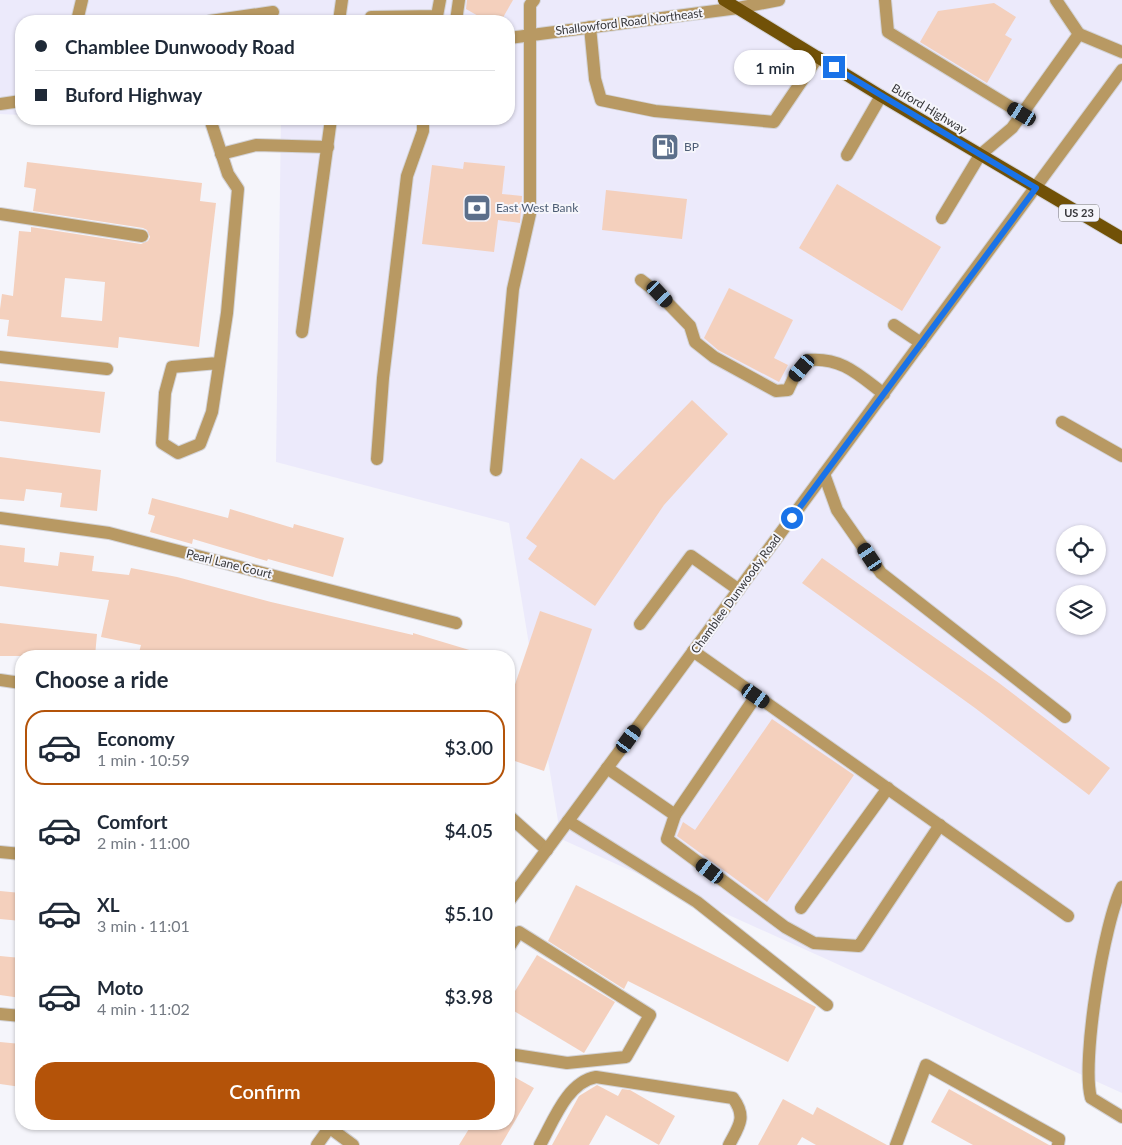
<!DOCTYPE html>
<html lang="en">
<head>
<meta charset="utf-8">
<style>
	:root { --surface:#fff; --page:#f2f2f3; --text:#1f2937; --muted:#747a83; --line:#e0e1e3; --accent:#b45309 }
	body { margin:0; font-family:Lato,sans-serif; background:var(--page); color:var(--text); height:100vh; display:flex; flex-direction:column; font-size:19px; white-space:nowrap }
	* { box-sizing:border-box; margin:0 }
	p { font-size:16px; color:var(--muted) }
	.icon { flex:none; width:28px; height:28px; fill:none; stroke:currentColor; stroke-width:2; stroke-linecap:round; stroke-linejoin:round }
	.map { position:relative; flex:1; overflow:hidden }
	.panel { position:absolute; left:15px; top:650px; width:500px; height:480px; display:flex; flex-direction:column; background:var(--surface); border-radius:20px; box-shadow:0 1px 4px #0004 }
	.panel>* { flex:none }
	.top-card { position:absolute; left:15px; top:15px; width:500px; height:110px; border-radius:20px; box-shadow:0 1px 4px #0004; display:grid; align-content:center; height:110px; padding:0 20px; background:var(--surface) }
	.tools { position:absolute; left:1056px; top:525px; display:grid; gap:10px }
	.tools a { display:grid; place-items:center; width:50px; height:50px; border-radius:50%; background:var(--surface); box-shadow:0 1px 4px #0004; font-size:25px }
	.end { position:absolute; width:22px; height:22px; margin:-11px; border:6px solid #1a73e8; background:#fff; box-shadow:0 0 0 2px #fff }
	.from { border-radius:50% }
	.bubble { position:absolute; height:35px; border-radius:18px; background:var(--surface); box-shadow:0 1px 4px #0004; font-size:16px; font-weight:600; line-height:35px; text-align:center }
	.car { position:absolute; width:15px; height:30px; margin:-15px -8px; border-radius:6px; box-shadow:0 0 4px 1px #0007; background:linear-gradient(#222 24%,#8ab4d8 0 40%,#222 0 76%,#8ab4d8 0 86%,#222 0) }
	.top-card b { display:flex; align-items:center; gap:18px; height:48px; font-size:19px }
	.top-card b+b { border-top:1px solid var(--line) }
	.top-card i { width:12px; height:12px; background:var(--text) }
	ul { padding:0; list-style:none }
	li { display:flex; align-items:center; gap:15px; height:75px; margin:0 10px 8px; padding:0 10px; border:2px solid transparent; border-radius:20px }
	li div { flex:1 }
	li b { display:block; font-size:19px }
	li em { font-style:normal; font-weight:600 }
	li.on { border-color:var(--accent) }
	li>.icon { width:45px; height:45px; stroke-width:1.5 }
	h2 { padding:0 20px; font-size:22px; line-height:60px }
	.action { display:flex; gap:10px; margin-top:auto; padding:10px 20px }
	.action a { flex:1; height:58px; border-radius:20px; background:var(--accent); color:#fff; font-size:20px; font-weight:600; line-height:58px; text-align:center }
	.map>svg:first-child { display:block }
	.commercial { fill:#eceafb; fill-rule:evenodd }
	.building { fill:#f4d0bd; fill-rule:evenodd }
	.lines { fill:none; stroke-linecap:round; stroke-linejoin:round }
	.minor-casing { stroke:#d3d3d8; stroke-width:14 }
	.major-casing { stroke:#d3d3d8; stroke-width:14 }
	.minor { stroke:#b89963; stroke-width:12 }
	.major { stroke:#715107; stroke-width:12 }
	.route { stroke:#1a73e8; stroke-width:6 }
	.labels { text-anchor:middle; stroke-width:4; stroke-linejoin:round; paint-order:stroke }
	.shield { fill:#f5f5fb; stroke:#707074; stroke-width:1 }
	.shield-label { font-size:11px; font-weight:bold; fill:#37373a }
	.street-label { font-size:12px; fill:#37373a; stroke:#f5f5fb }
	.service-label { font-size:12px; fill:#4e5e75; stroke:#f5f5fb; text-anchor:start }
</style>
</head>
<body>
<div class="map">
<svg width="1122" height="1145" viewBox="0 0 1122 1145">
	<rect width="100%" height="100%" fill="#f5f5fb"/>
	<path class="commercial" d="M0 0H1122V1093L561 839 509 523 276 462 281 119H509V21H21V115L0 114ZM1065 534H1098V566H1065ZM1065 594H1098V626H1065Z"/>
	<g class="building">
		<polygon points="467,0 513,0 501,21 487,21 466,9"/>
		<polygon points="994,3 1016,17 1005,35 1012,39 987,83 920,42 938,11"/>
		<path d="M27 162 202 183 200 201 216 203 199 347 119 337 118 348 7 336 9 320 0 319V309L2 294 13 296 19 231 31 232V227L141 244 148 241 150 237 147 230 143 228 33 211 36 189 24 187ZM65 278 105 282 102 321 61 317Z"/>
		<polygon points="464,162 505,166 502,194 522,196 520,223 498,220 494,252 422,244 432,165 463,169"/>
		<polygon points="837,184 941,247 902,311 799,248"/>
		<polygon points="606,190 687,199 682,239 602,230"/>
		<polygon points="729,288 793,320 774,358 788,365 779,382 718,350 704,338"/>
		<polygon points="0,381 105,392 100,433 0,421"/>
		<polygon points="692,400 728,434 664,505 595,606 528,559 537,546 526,538 581,458 614,480"/>
		<polygon points="0,457 101,470 97,511 60,507 62,493 26,489 24,501 0,499"/>
		<polygon points="152,498 228,518 230,509 293,528 294,524 344,538 333,577 268,559 267,561 193,539 192,544 150,532 155,516 148,514"/>
		<polygon points="0,545 25,548 24,562 58,566 60,552 94,556 92,571 129,575 131,568 177,577 271,602 413,635 413,633 476,652 476,656 138,656 141,645 101,637 109,600 0,586"/>
		<polygon points="822,558 999,683 1110,768 1089,795 975,708 802,583"/>
		<polygon points="540,611 592,629 544,771 509,759 509,702"/>
		<polygon points="0,623 97,634 95,656 0,656"/>
		<polygon points="772,719 854,775 767,902 677,836 683,822 695,830"/>
		<polygon points="576,885 816,1007 788,1062 628,981 624,989 548,941"/>
		<polygon points="0,891 21,893 21,921 0,919"/>
		<polygon points="537,955 615,1002 584,1053 509,1008 509,1001"/>
		<polygon points="0,956 21,958 21,998 0,995"/>
		<polygon points="0,1042 21,1044 21,1087 0,1084"/>
		<polygon points="509,1074 534,1088 501,1145 459,1145 472,1124 509,1124"/>
		<polygon points="597,1085 618,1096 622,1089 630,1090 675,1116 659,1145 606,1115 589,1145 552,1145 579,1096"/>
		<polygon points="949,1089 1049,1145 973,1145 931,1122"/>
		<polygon points="783,1099 813,1115 817,1107 887,1145 816,1145 802,1137 797,1145 758,1145"/>
	</g>
	<g class="lines">
		<defs>
			<g id="minor">
				<polyline points="885,0 888,32 1022,114"/>
				<polyline points="1056,0 1079,34"/>
				<polyline points="77,21 82,0"/>
				<polyline points="210,21 273,12"/>
				<polyline points="339,21 342,0"/>
				<polyline points="371,21 371,17 437,16 440,0"/>
				<polyline points="456,21 459,0"/>
				<polyline points="590,27 595,79 601,100 655,111 774,122 818,57"/>
				<polyline points="509,38 738,8 779,0"/>
				<polyline points="0,104 21,101"/>
				<polyline points="210,119 228,174 238,189 227,313 212,412 200,444 178,453 162,443 165,393 172,367 218,363"/>
				<polyline points="221,154 256,145 328,147"/>
				<polyline points="847,155 881,96"/>
				<polyline points="0,214 142,236"/>
				<polyline points="942,218 980,155 1012,128 1079,34 1122,52"/>
				<path d="M641 280 659 294 690 326 695 342 714 357 776 391 788 390 795 375 808 360C842 357 859 375 884 394"/>
				<polyline points="894,325 921,343"/>
				<polyline points="302,332 331,119"/>
				<polyline points="0,357 107,369"/>
				<polyline points="1062,422 1122,456"/>
				<polyline points="377,459 383,378 407,176 423,131 423,119"/>
				<polyline points="496,470 513,289 530,214 530,5 534,0"/>
				<polyline points="824,474 837,510 881,573 1065,717"/>
				<polyline points="0,518 109,533 456,623"/>
				<polyline points="640,624 691,556 739,590"/>
				<polyline points="693,651 1068,916"/>
				<polyline points="0,680 21,683"/>
				<polyline points="607,768 675,815 756,696"/>
				<polyline points="675,815 667,839 785,927 814,943 859,946 940,825"/>
				<polyline points="509,816 547,850"/>
				<polyline points="568,821 697,902 827,1005"/>
				<polyline points="0,852 21,854"/>
				<path d="M1122 887C1104 921 1081 1062 1091 1098L1122 1117"/>
				<polyline points="509,901 1122,70"/>
				<polyline points="801,908 888,788"/>
				<polyline points="509,947 519,932 650,1015 626,1057 567,1063 509,1054"/>
				<polyline points="0,1014 21,1016"/>
				<polyline points="330,1128 353,1145"/>
				<polyline points="317,1145 332,1124"/>
				<path d="M540 1145C553 1122 567 1082 596 1077L733 1098C747 1117 739 1126 729 1145"/>
				<polyline points="896,1145 926,1065 1059,1139 1058,1145"/>
			</g>
			<polyline id="major" points="724,0 881,96 1122,238"/>
		</defs>
		<use href="#minor" class="minor-casing"/>
		<use href="#major" class="major-casing"/>
		<use href="#minor" class="minor"/>
		<use href="#major" class="major"/>
	</g>
	<g class="lines">
		<polyline class="route" points="792,518 1036,188 834,67"/>
	</g>
	<defs>
		<symbol id="fuel-square" viewBox="-11 -11 22 22"><rect x="-9" y="-9" width="18" height="18" rx="4" fill="#5c6f8a" stroke="#f5f5fb"/><path d="M-5.5-6h7V0h2V4h1.3V-2.5L3-4.5l.8-.8L6-3V5H2.5V1h-1V6h-7ZM-4.2-4.7v3.2H.2V-4.7Z" fill="#fff"/></symbol>
		<symbol id="bank-square" viewBox="-11 -11 22 22"><rect x="-9" y="-9" width="18" height="18" rx="4" fill="#5c6f8a" stroke="#f5f5fb"/><path d="M-6-4H6V4H-6ZM0-2.3a2.3 2.3 0 1 0 0 4.6a2.3 2.3 0 1 0 0-4.6Z" fill="#fff"/></symbol>
	</defs>
	<g fill-rule="evenodd">
		<use href="#fuel-square" x="649" y="131" width="32" height="32"/>
		<use href="#bank-square" x="461" y="192" width="32" height="32"/>
	</g>
	<g class="labels">
		<rect class="shield" x="1059" y="204.5" width="40" height="17" rx="4"/>
		<g class="shield-label">
			<text x="1079" y="217">US 23</text>
		</g>
		<g class="street-label">
			<text transform="translate(629 22) rotate(-7)" y="4">Shallowford Road Northeast</text>
			<text transform="translate(929 109) rotate(31)" y="4">Buford Highway</text>
			<text transform="translate(229 564) rotate(14)" y="4">Pearl Lane Court</text>
			<text transform="translate(736 594) rotate(-54)" y="4">Chamblee Dunwoody Road</text>
		</g>
		<g class="service-label">
			<text x="684" y="151">BP</text>
			<text x="496" y="212">East West Bank</text>
		</g>
	</g>
</svg>
<div class="tools">
<a><svg class="icon" aria-label="locate" viewBox="0 0 24 24"><circle cx="12" cy="12" r="6"/><path d="M12 2v4M12 18v4M2 12h4M18 12h4"/></svg></a>
<a><svg class="icon" aria-label="layers" viewBox="0 0 24 24"><path d="M12 4l9 5-9 5-9-5zM3 14l9 5 9-5"/></svg></a>
</div>
<i class="end from" style="left:792px;top:518px"></i>
<i class="end" style="left:834px;top:67px"></i>
<div class="bubble" style="left:734px;top:50px;width:82px">1 min</div>
<i class="car" style="left:1022px;top:114px;rotate:301deg"></i>
<i class="car" style="left:660px;top:294px;rotate:137deg"></i>
<i class="car" style="left:802px;top:368px;rotate:220deg"></i>
<i class="car" style="left:870px;top:557px;rotate:326deg"></i>
<i class="car" style="left:756px;top:696px;rotate:125deg"></i>
<i class="car" style="left:629px;top:739px;rotate:36deg"></i>
<i class="car" style="left:710px;top:871px;rotate:307deg"></i>
<div class="top-card">
<b><i class="from"></i>Chamblee Dunwoody Road</b>
<b><i></i>Buford Highway</b>
</div>
<section class="panel">
<h2>Choose a ride</h2>
<ul>
<li class="on"><svg class="icon" aria-label="car" viewBox="0 0 24 24"><path d="M5 17H2v-5l4-1 3-4h7l3 4 3 1v5h-3M9 17h6M6 11h13"/><circle cx="7" cy="17" r="2"/><circle cx="17" cy="17" r="2"/></svg><div><b>Economy</b><p>1 min · 10:59</p></div><em>$3.00</em></li>
<li><svg class="icon" aria-label="car" viewBox="0 0 24 24"><path d="M5 17H2v-5l4-1 3-4h7l3 4 3 1v5h-3M9 17h6M6 11h13"/><circle cx="7" cy="17" r="2"/><circle cx="17" cy="17" r="2"/></svg><div><b>Comfort</b><p>2 min · 11:00</p></div><em>$4.05</em></li>
<li><svg class="icon" aria-label="car" viewBox="0 0 24 24"><path d="M5 17H2v-5l4-1 3-4h7l3 4 3 1v5h-3M9 17h6M6 11h13"/><circle cx="7" cy="17" r="2"/><circle cx="17" cy="17" r="2"/></svg><div><b>XL</b><p>3 min · 11:01</p></div><em>$5.10</em></li>
<li><svg class="icon" aria-label="car" viewBox="0 0 24 24"><path d="M5 17H2v-5l4-1 3-4h7l3 4 3 1v5h-3M9 17h6M6 11h13"/><circle cx="7" cy="17" r="2"/><circle cx="17" cy="17" r="2"/></svg><div><b>Moto</b><p>4 min · 11:02</p></div><em>$3.98</em></li>
</ul>
<div class="action"><a>Confirm</a></div>
</section>
</div>
</body>
</html>
